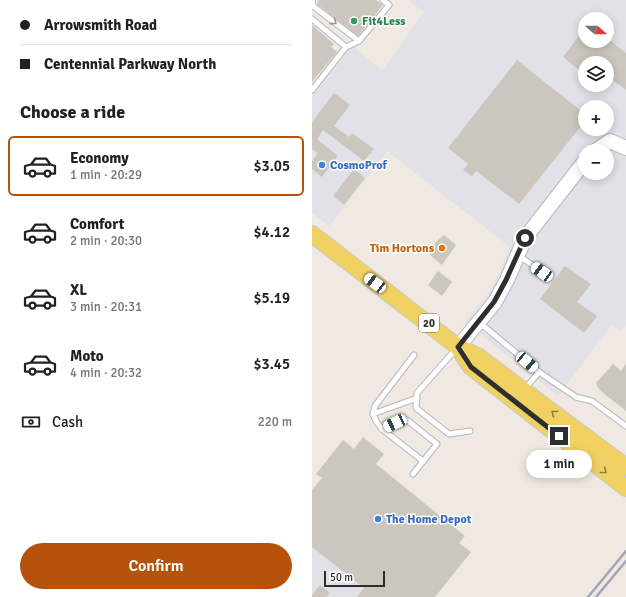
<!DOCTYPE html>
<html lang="en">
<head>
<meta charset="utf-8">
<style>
	:root { --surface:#fff; --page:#f2f2f2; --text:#202124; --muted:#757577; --line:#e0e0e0; --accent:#b45309 }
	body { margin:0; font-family:Signika,sans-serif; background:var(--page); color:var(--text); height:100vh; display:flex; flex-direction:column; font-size:15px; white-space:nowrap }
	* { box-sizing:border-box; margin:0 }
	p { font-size:13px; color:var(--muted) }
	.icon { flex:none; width:22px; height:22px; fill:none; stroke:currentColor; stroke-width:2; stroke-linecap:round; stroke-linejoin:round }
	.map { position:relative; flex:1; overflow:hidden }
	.panel { display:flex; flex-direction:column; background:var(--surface); width:312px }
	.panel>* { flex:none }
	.top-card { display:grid; align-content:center; height:88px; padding:0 20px; background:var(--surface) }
	.needle { width:26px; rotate:111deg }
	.controls { position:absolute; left:266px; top:12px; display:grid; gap:8px }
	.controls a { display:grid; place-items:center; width:36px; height:36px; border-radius:50%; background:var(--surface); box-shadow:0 2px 10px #0003; font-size:20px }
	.scale { position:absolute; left:12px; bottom:10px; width:61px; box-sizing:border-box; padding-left:4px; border:2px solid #2e2e2e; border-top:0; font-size:11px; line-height:14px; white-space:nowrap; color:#2e2e2e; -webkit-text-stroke:3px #fff; paint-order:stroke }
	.end { position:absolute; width:18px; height:18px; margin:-9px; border:5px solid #2e2e2e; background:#fff; box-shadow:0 0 0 2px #fff }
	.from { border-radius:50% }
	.bubble { position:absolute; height:28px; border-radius:14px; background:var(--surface); box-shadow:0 2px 10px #0003; font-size:13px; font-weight:600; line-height:28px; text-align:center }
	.car { position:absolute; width:12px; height:24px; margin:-12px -6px; border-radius:5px; box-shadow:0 0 3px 1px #0007; background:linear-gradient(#fff 24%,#345 0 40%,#fff 0 76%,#345 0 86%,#fff 0) }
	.top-card b { display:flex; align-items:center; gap:14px; height:38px; font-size:15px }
	.top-card b+b { border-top:1px solid var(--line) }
	.top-card i { width:10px; height:10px; background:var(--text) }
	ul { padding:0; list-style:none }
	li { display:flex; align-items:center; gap:12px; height:60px; margin:0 8px 6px; padding:0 12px; border:2px solid transparent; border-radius:6px }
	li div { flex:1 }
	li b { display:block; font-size:15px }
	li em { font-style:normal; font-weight:600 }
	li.selected { border-color:var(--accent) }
	li>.icon { width:36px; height:36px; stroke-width:1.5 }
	h2 { padding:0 20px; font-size:18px; line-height:48px }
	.pay { display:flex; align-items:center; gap:10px; height:44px; padding:0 20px; font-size:15px }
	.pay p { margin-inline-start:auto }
	.button { display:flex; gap:8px; margin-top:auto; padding:8px 20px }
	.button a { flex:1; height:46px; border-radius:24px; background:var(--accent); color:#fff; font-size:16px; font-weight:600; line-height:46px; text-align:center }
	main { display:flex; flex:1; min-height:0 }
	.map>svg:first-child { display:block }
	.industrial { fill:#e3e1e8; fill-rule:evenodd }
	.building { fill:#cbc7bf }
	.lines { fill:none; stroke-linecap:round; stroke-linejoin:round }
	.lane-casing { stroke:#b4b7c1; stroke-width:7 }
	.secondary-casing { stroke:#b4b7c1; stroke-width:16 }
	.primary-casing { stroke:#c9c9c9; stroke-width:18 }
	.lane { stroke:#fff; stroke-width:5 }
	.secondary { stroke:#fff; stroke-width:14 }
	.primary { stroke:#f2d163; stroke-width:16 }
	.rail { stroke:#a3a6b8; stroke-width:2.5 }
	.oneway { stroke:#969696 }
	.oneway2 { stroke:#908048 }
	.route { stroke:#2e2e2e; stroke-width:5 }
	.leisure-dot { fill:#2e9e5b; stroke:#fff; stroke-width:1.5 }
	.shop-dot { fill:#3f7fe0; stroke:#fff; stroke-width:1.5 }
	.food-dot { fill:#e8710a; stroke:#fff; stroke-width:1.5 }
	.labels { text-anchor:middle; stroke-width:3; stroke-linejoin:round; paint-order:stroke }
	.shield { fill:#fff; stroke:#6d6d6d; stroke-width:1 }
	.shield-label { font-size:11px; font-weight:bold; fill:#2e2e2e }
	.leisure-label { font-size:12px; font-weight:bold; fill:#27864d; stroke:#fff; text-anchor:start }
	.shop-label { font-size:12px; font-weight:bold; fill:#366cbe; stroke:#fff; text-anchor:start }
	.food-label { font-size:12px; font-weight:bold; fill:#c56008; stroke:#fff; text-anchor:end }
</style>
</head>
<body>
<main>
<section class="panel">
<div class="top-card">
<b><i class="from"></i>Arrowsmith Road</b>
<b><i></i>Centennial Parkway North</b>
</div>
<h2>Choose a ride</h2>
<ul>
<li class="selected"><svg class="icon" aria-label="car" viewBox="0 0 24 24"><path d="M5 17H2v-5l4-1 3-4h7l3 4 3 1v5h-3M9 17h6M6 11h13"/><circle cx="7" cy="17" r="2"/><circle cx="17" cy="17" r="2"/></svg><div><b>Economy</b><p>1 min · 20:29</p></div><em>$3.05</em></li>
<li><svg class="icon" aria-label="car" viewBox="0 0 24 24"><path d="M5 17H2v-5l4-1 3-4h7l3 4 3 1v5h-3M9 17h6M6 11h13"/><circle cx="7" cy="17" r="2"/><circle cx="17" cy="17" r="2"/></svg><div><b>Comfort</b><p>2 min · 20:30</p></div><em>$4.12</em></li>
<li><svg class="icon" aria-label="car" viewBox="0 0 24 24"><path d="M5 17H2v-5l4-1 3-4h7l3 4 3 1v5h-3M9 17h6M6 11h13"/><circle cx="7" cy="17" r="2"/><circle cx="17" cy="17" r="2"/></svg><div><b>XL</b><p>3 min · 20:31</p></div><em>$5.19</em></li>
<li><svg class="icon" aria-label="car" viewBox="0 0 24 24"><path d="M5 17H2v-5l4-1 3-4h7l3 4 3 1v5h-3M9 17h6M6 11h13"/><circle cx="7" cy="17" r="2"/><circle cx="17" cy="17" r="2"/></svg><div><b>Moto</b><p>4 min · 20:32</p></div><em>$3.45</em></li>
</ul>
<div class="pay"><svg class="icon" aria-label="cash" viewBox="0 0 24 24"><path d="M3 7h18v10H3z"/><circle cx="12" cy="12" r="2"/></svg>Cash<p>220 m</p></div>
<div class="button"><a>Confirm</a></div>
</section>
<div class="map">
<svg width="314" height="597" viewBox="0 0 314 597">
	<rect width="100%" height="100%" fill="#efe9e1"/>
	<g class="industrial">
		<path d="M96 0H314V325L309 331 300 325 246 396 153 322 176 294 185 277 198 247 75 151 17 226 0 213V96L41 46 70 71 112 12ZM273 19H295V41H273ZM273 63H295V85H273ZM273 107H295V129H273ZM273 151H295V173H273Z"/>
		<polygon points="0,545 65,597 0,597"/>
	</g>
	<g class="building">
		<polygon points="7,0 64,0 71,5 46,36 5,4"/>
		<polygon points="0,25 22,44 19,47 25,52 0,82"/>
		<polygon points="273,28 273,41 295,41 295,38 314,53 314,90 295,76 295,63 273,63 273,75 251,57"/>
		<polygon points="205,60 273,114 273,121 207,204 164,171 160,177 158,175 151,170 156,164 136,148"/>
		<polygon points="22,93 38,105 22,126 37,137 40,133 62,149 52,161 11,130 5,139 26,156 10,177 0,169 0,161 6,153 0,149 0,122"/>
		<polygon points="42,169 53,178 32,205 21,196"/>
		<polygon points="132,235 144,245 130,265 118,255 117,252 124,242"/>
		<polygon points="253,266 279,284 265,302 285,316 272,333 228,299"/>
		<polygon points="126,271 140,282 130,296 116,285"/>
		<polygon points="301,364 309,371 314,364 314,411 290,392 285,386 284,382 286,381"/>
		<polygon points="51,437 72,454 64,464 153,536 147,543 159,552 123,597 45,597 52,588 0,547 0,490 10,478 4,474 31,440 42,449"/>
		<polygon points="8,585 18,593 14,597 0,597 0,595"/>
	</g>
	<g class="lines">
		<defs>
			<g id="lane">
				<polyline points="0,0 1,6 47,41"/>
				<polyline points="0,19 34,47 0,90"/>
				<polyline points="34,47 47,41 77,5 71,0"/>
				<polyline points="206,255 230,272"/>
				<polyline points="168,323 227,372 264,397 280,401 314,426"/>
				<polyline points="144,349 105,393 104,408 137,434 158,431"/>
				<polyline points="212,390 227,372"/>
				<polyline points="61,414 63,406 102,355"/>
				<polyline points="70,429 111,461"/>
				<polyline points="101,474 125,444 95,420 83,423 70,429 64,421 61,414 105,398"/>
			</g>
			<g id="secondary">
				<polyline points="283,151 298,141 314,148"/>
				<polyline points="146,347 183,302 195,280 213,238 273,161"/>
			</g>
			<g id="primary">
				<polyline points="0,234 146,347 167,357 176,364 314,467"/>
				<polyline points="146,347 159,367 314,488"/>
			</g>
		</defs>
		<use href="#lane" class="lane-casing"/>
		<use href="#secondary" class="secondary-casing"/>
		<use href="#primary" class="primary-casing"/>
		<use href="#lane" class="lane"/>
		<use href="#secondary" class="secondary"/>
		<use href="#primary" class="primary"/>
		<g class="rail">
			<polyline points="276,597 314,551"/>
			<polyline points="284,597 314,561"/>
		</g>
	</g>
	<defs><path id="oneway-chevron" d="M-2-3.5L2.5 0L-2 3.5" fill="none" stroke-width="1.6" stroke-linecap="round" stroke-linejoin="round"/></defs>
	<use class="oneway" href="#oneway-chevron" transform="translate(22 22) rotate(37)"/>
	<g class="oneway2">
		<use href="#oneway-chevron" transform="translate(242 413) rotate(-143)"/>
		<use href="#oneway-chevron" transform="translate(292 471) rotate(38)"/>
	</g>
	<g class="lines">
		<polyline class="route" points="213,238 194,280 182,302 146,347 159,367 247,436"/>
	</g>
	<circle class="leisure-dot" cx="42" cy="21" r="4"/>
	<g class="shop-dot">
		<circle cx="10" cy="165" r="4"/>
		<circle cx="66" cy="519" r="4"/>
	</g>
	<circle class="food-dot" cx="130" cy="248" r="4"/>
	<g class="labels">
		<rect class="shield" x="107" y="314" width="20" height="18" rx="3"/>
		<g class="shield-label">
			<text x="117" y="327">20</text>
		</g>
		<g class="leisure-label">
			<text x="50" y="25">Fit4Less</text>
		</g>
		<g class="shop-label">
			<text x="18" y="169">CosmoProf</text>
			<text x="74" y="523">The Home Depot</text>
		</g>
		<g class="food-label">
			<text x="122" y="252">Tim Hortons</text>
		</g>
	</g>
</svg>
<div class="controls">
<a><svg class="needle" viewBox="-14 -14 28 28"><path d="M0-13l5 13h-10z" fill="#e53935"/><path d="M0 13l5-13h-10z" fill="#757577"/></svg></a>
<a><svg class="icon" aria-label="layers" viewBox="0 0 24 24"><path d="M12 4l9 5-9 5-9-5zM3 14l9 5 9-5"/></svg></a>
<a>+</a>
<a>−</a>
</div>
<div class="scale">50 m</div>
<i class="end from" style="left:213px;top:238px"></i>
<i class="end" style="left:247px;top:436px"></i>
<div class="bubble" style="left:214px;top:450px;width:66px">1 min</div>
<i class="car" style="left:230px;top:272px;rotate:305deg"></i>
<i class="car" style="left:63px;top:283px;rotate:307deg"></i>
<i class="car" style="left:215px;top:362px;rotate:130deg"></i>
<i class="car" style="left:83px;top:423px;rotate:245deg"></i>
</div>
</main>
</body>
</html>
